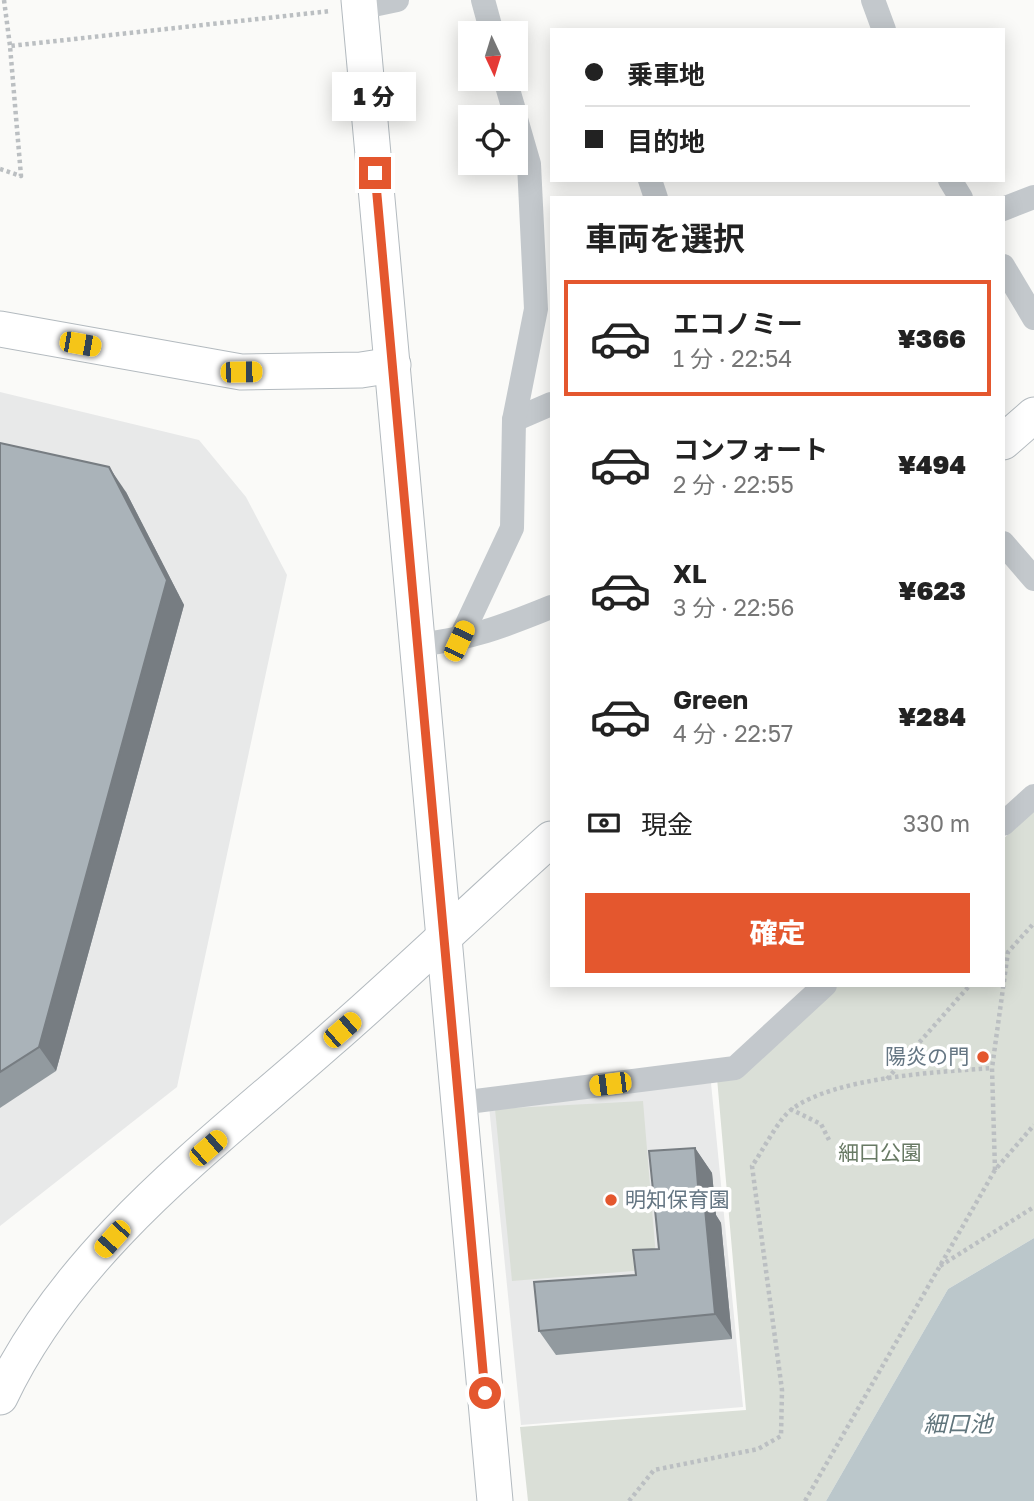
<!DOCTYPE html>
<html lang="ja">
<head>
<meta charset="utf-8">
<style>
	:root { --surface:#fff; --page:#f6f6f6; --text:#222; --muted:#767676; --line:#e0e0e0; --accent:#e4572e }
	body { margin:0; font-family:"Golos Text","Noto Sans JP",sans-serif; background:var(--page); color:var(--text); height:100vh; display:flex; flex-direction:column; font-size:26px; white-space:nowrap }
	* { box-sizing:border-box; margin:0 }
	p { font-size:23px; color:var(--muted) }
	.icon { flex:none; width:38px; height:38px; fill:none; stroke:currentColor; stroke-width:2; stroke-linecap:round; stroke-linejoin:round }
	.map { position:relative; flex:1; overflow:hidden }
	.panel { position:absolute; left:550px; top:196px; width:455px; height:791px; display:flex; flex-direction:column; background:var(--surface); border-radius:0px; box-shadow:0 4px 18px #0003 }
	.panel>* { flex:none }
	.banner { position:absolute; left:550px; top:28px; width:455px; height:154px; border-radius:0px; box-shadow:0 4px 18px #0003; display:grid; align-content:center; height:154px; padding:0 35px; background:var(--surface) }
	.needle { width:46px; rotate:176deg }
	.fabs { position:absolute; left:458px; top:21px; display:grid; gap:14px }
	.fabs a { display:grid; place-items:center; width:70px; height:70px; border-radius:0px; background:var(--surface); box-shadow:0 4px 18px #0003; font-size:35px }
	.end { position:absolute; width:32px; height:32px; margin:-16px; border:9px solid #e4572e; background:#fff; box-shadow:0 0 0 4px #fff }
	.from { border-radius:50% }
	.bubble { position:absolute; height:49px; border-radius:0px; background:var(--surface); box-shadow:0 4px 18px #0003; font-size:23px; font-weight:800; line-height:49px; text-align:center }
	.car { position:absolute; width:21px; height:42px; margin:-21px -10px; border-radius:9px; box-shadow:0 0 5px 2px #0007; background:linear-gradient(#f5c518 24%,#345 0 40%,#f5c518 0 76%,#345 0 86%,#f5c518 0) }
	.banner b { display:flex; align-items:center; gap:24px; height:66px; font-size:26px }
	.banner b+b { border-top:2px solid var(--line) }
	.banner i { width:18px; height:18px; background:var(--text) }
	ul { padding:0; list-style:none }
	li { display:flex; align-items:center; gap:21px; height:116px; margin:0 14px 10px; padding:0 21px; border:4px solid transparent; border-radius:0px }
	li div { flex:1 }
	li b { display:block; font-size:26px }
	li em { font-style:normal; font-weight:800 }
	li.selected { border-color:var(--accent) }
	li>.icon { width:63px; height:63px; stroke-width:1.5 }
	h2 { padding:0 35px; font-size:32px; line-height:84px }
	.pay { display:flex; align-items:center; gap:18px; height:77px; padding:0 35px; font-size:26px }
	.pay p { margin-inline-start:auto }
	.action { display:flex; gap:14px; margin-top:auto; padding:14px 35px }
	.action a { flex:1; height:80px; border-radius:0px; background:var(--accent); color:#fff; font-size:28px; font-weight:800; line-height:80px; text-align:center }
	.map>svg:first-child { display:block }
	.built { fill:#e8e9e9 }
	.green { fill:#dadfd7 }
	.water { fill:#bbc7cb }
	.lines { fill:none; stroke-linecap:round; stroke-linejoin:round }
	.secondary-casing { stroke:#b3babf; stroke-width:37 }
	.path { stroke:#bbbfc2; stroke-width:4.5; stroke-dasharray:3.5 3.5; stroke-linecap:butt }
	.street { stroke:#c3c8cc; stroke-width:24 }
	.secondary { stroke:#fff; stroke-width:35 }
	.wall { fill:#929a9f }
	.shaded-wall { fill:#777d82 }
	.building { fill:#aab3b9; stroke:#777d82; stroke-width:2 }
	.route { stroke:#e4572e; stroke-width:9 }
	.poi-dot { fill:#e4572e; stroke:#fff; stroke-width:2.5 }
	.labels { text-anchor:middle; stroke-width:7; stroke-linejoin:round; paint-order:stroke }
	.poi-label { font-size:21px; fill:#657683; stroke:#fff; text-anchor:end }
	.park-label { font-size:21px; fill:#687a64; stroke:#fff }
	.water-label { font-size:23px; font-style:italic; fill:#60757c; stroke:#fff }
</style>
</head>
<body>
<div class="map">
<svg width="1034" height="1501" viewBox="0 0 1034 1501">
	<rect width="100%" height="100%" fill="#fafaf8"/>
	<g class="built">
		<polygon points="0,392 199,440 246,497 287,575 177,1087 0,1226"/>
		<polygon points="711,1083 743,1407 521,1425 489,1106"/>
	</g>
	<g class="green">
		<polygon points="1034,811 1034,1238 948,1289 826,1501 528,1501 520,1427 746,1410 717,1078 738,1076 839,985 1003,985 1003,839"/>
		<polygon points="643,1101 657,1269 512,1281 495,1109"/>
	</g>
	<polygon class="water" points="1034,1238 1034,1501 826,1501 948,1289"/>
	<g class="lines">
		<defs>
			<g id="secondary">
				<polyline points="359,0 495,1501"/>
				<polyline points="0,329 241,372 361,370 393,365"/>
				<polyline points="1003,442 1034,415"/>
				<path d="M0 1397C70 1249 208 1148 328 1042 404 976 476 906 551 839"/>
			</g>
		</defs>
		<use href="#secondary" class="secondary-casing"/>
		<g class="path">
			<polyline points="4,0 10,46"/>
			<polyline points="0,169 21,176 10,46 331,11"/>
			<polyline points="887,1079 970,985"/>
			<polyline points="790,1109 821,1124 829,1140"/>
			<polyline points="995,1170 992,1068 1008,952 1034,923"/>
			<polyline points="940,1266 1034,1207"/>
			<path d="M629 1501 654 1470 758 1449 781 1436 782 1390 752 1166C762 1152 779 1118 792 1109 836 1077 938 1072 992 1068"/>
			<polyline points="805,1501 995,1170 1034,1125"/>
		</g>
		<g class="street">
			<polyline points="483,0 492,33"/>
			<polyline points="873,0 884,30"/>
			<polyline points="359,8 397,0"/>
			<polyline points="505,79 516,117"/>
			<polyline points="650,180 656,198"/>
			<polyline points="950,180 961,198"/>
			<polyline points="1003,209 1034,197"/>
			<polyline points="1003,266 1034,318"/>
			<polyline points="514,420 551,404"/>
			<polyline points="1003,543 1034,579"/>
			<polyline points="459,641 512,528 514,420 536,309 529,164 516,119"/>
			<path d="M417 645C470 639 502 627 551 607"/>
			<polyline points="1003,824 1034,796"/>
			<polyline points="460,1103 735,1068 825,985"/>
		</g>
		<use href="#secondary" class="secondary"/>
	</g>
	<g class="wall">
		<polygon points="0,443 126,492 184,605 56,1071 0,1108"/>
		<polygon points="695,1148 712,1173 716,1215 721,1223 732,1339 556,1355 539,1331 636,1275 659,1249"/>
	</g>
	<g class="shaded-wall">
		<polygon points="109,467 126,492 184,605 56,1071 39,1047"/>
		<polygon points="695,1148 712,1173 716,1215 721,1223 732,1339 715,1314 699,1198"/>
	</g>
	<g class="building">
		<polygon points="0,443 109,467 167,580 39,1047 0,1072"/>
		<polygon points="695,1148 699,1198 704,1198 715,1314 539,1331 534,1282 636,1275 633,1250 659,1249 649,1151"/>
	</g>
	<g class="lines">
		<polyline class="route" points="375,173 485,1393"/>
	</g>
	<g class="poi-dot">
		<circle cx="983" cy="1057" r="7"/>
		<circle cx="611" cy="1200" r="7"/>
	</g>
	<g class="labels">
		<g class="poi-label">
			<text x="969" y="1064">陽炎の門</text>
			<text x="625" y="1207" text-anchor="start">明知保育園</text>
		</g>
		<g class="park-label">
			<text x="880" y="1160">細口公園</text>
		</g>
		<g class="water-label">
			<text x="958" y="1432">細口池</text>
		</g>
	</g>
</svg>
<div class="fabs">
<a><svg class="needle" viewBox="-14 -14 28 28"><path d="M0-13l5 13h-10z" fill="#e53935"/><path d="M0 13l5-13h-10z" fill="#767676"/></svg></a>
<a><svg class="icon" aria-label="locate" viewBox="0 0 24 24"><circle cx="12" cy="12" r="6"/><path d="M12 2v4M12 18v4M2 12h4M18 12h4"/></svg></a>
</div>
<i class="end from" style="left:485px;top:1393px"></i>
<i class="end" style="left:375px;top:173px"></i>
<div class="bubble" style="left:332px;top:72px;width:84px">1 分</div>
<i class="car" style="left:80px;top:344px;rotate:100deg"></i>
<i class="car" style="left:241px;top:372px;rotate:89deg"></i>
<i class="car" style="left:459px;top:641px;rotate:25deg"></i>
<i class="car" style="left:342px;top:1030px;rotate:49deg"></i>
<i class="car" style="left:610px;top:1084px;rotate:263deg"></i>
<i class="car" style="left:208px;top:1148px;rotate:49deg"></i>
<i class="car" style="left:112px;top:1239px;rotate:222deg"></i>
<div class="banner">
<b><i class="from"></i>乗車地</b>
<b><i></i>目的地</b>
</div>
<section class="panel">
<h2>車両を選択</h2>
<ul>
<li class="selected"><svg class="icon" aria-label="car" viewBox="0 0 24 24"><path d="M5 17H2v-5l4-1 3-4h7l3 4 3 1v5h-3M9 17h6M6 11h13"/><circle cx="7" cy="17" r="2"/><circle cx="17" cy="17" r="2"/></svg><div><b>エコノミー</b><p>1 分 · 22:54</p></div><em>¥366</em></li>
<li><svg class="icon" aria-label="car" viewBox="0 0 24 24"><path d="M5 17H2v-5l4-1 3-4h7l3 4 3 1v5h-3M9 17h6M6 11h13"/><circle cx="7" cy="17" r="2"/><circle cx="17" cy="17" r="2"/></svg><div><b>コンフォート</b><p>2 分 · 22:55</p></div><em>¥494</em></li>
<li><svg class="icon" aria-label="car" viewBox="0 0 24 24"><path d="M5 17H2v-5l4-1 3-4h7l3 4 3 1v5h-3M9 17h6M6 11h13"/><circle cx="7" cy="17" r="2"/><circle cx="17" cy="17" r="2"/></svg><div><b>XL</b><p>3 分 · 22:56</p></div><em>¥623</em></li>
<li><svg class="icon" aria-label="car" viewBox="0 0 24 24"><path d="M5 17H2v-5l4-1 3-4h7l3 4 3 1v5h-3M9 17h6M6 11h13"/><circle cx="7" cy="17" r="2"/><circle cx="17" cy="17" r="2"/></svg><div><b>Green</b><p>4 分 · 22:57</p></div><em>¥284</em></li>
</ul>
<div class="pay"><svg class="icon" aria-label="cash" viewBox="0 0 24 24"><path d="M3 7h18v10H3z"/><circle cx="12" cy="12" r="2"/></svg>現金<p>330 m</p></div>
<div class="action"><a>確定</a></div>
</section>
</div>
</body>
</html>
